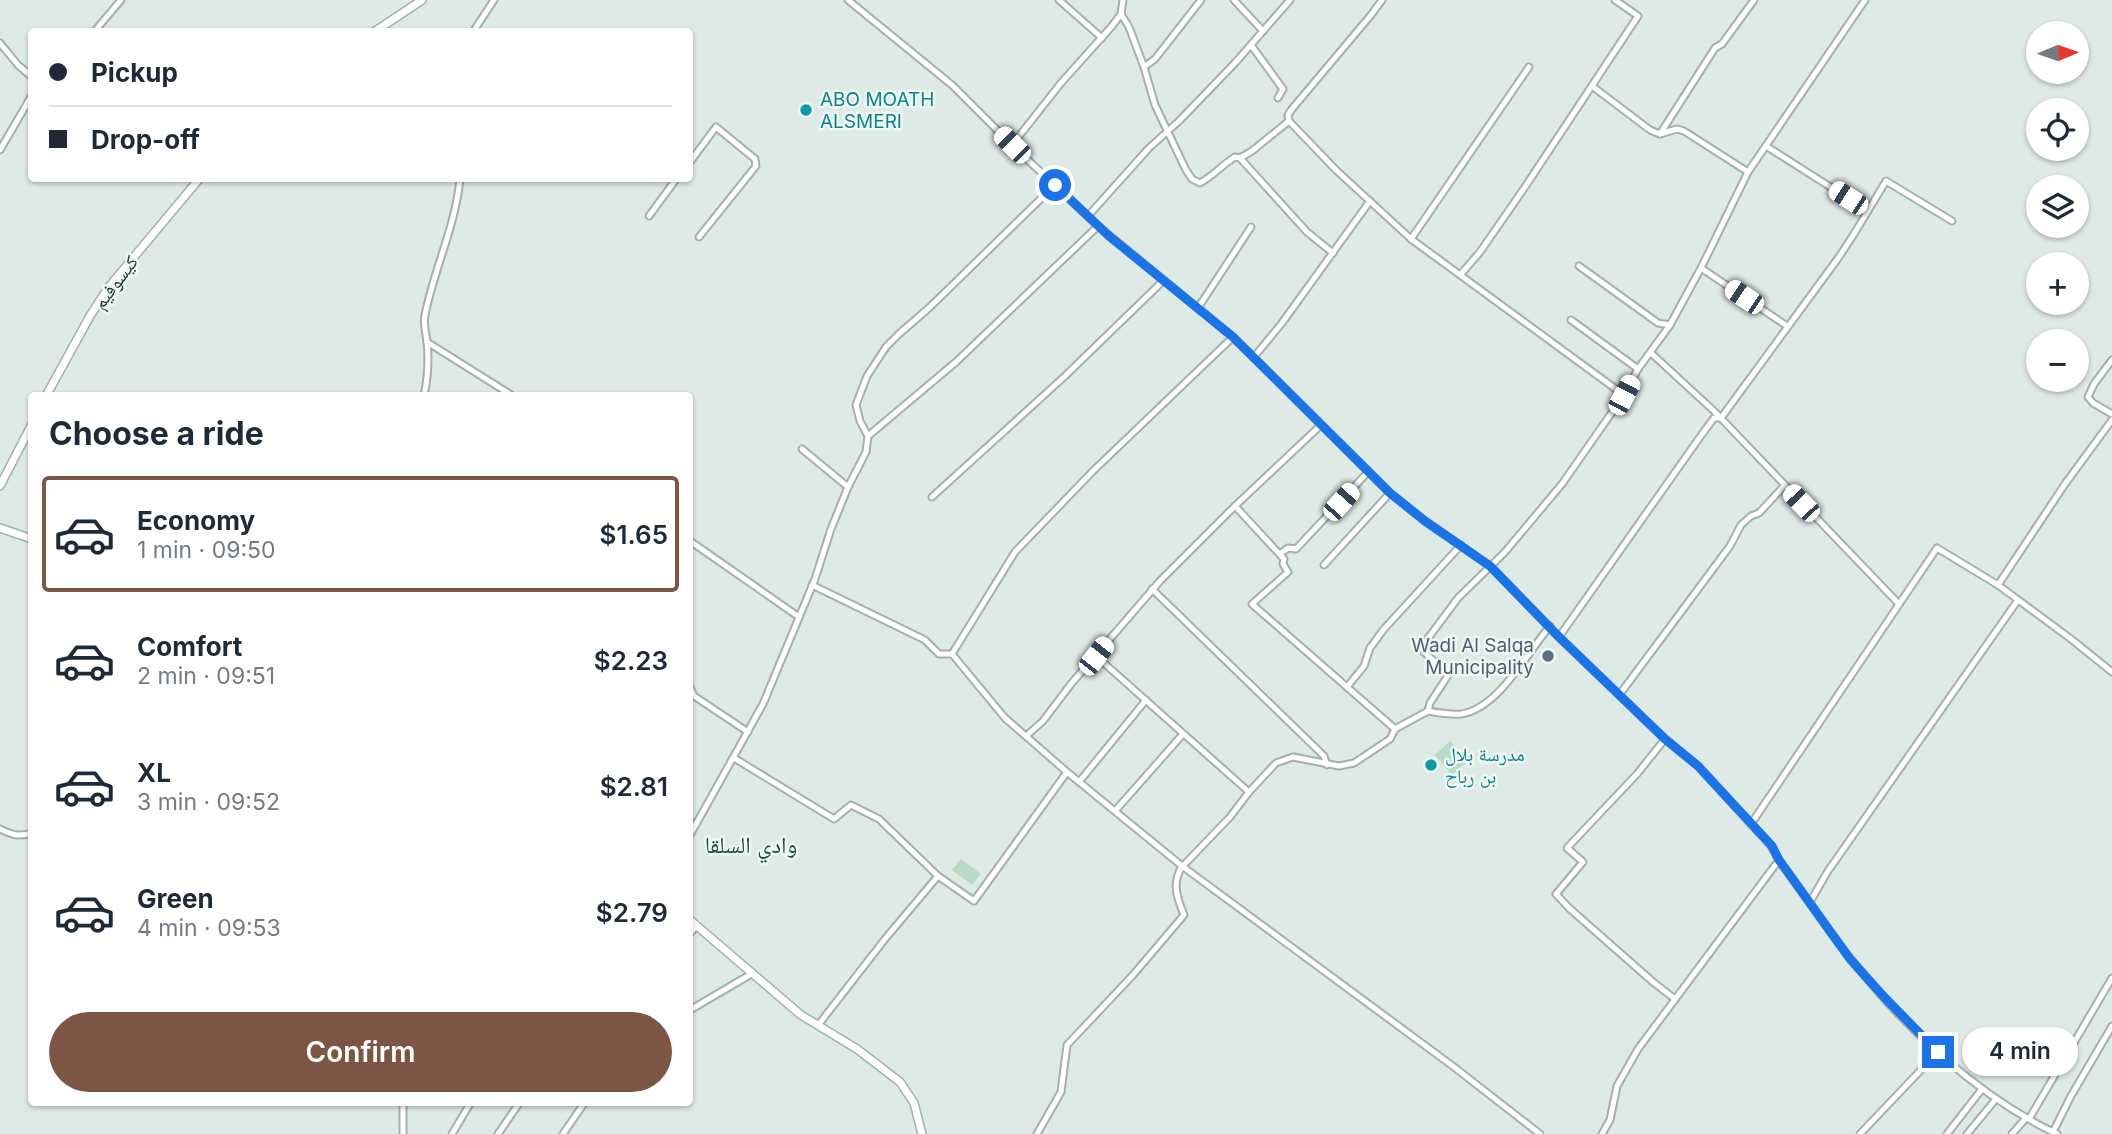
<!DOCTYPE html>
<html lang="en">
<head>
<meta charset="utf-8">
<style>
	:root { --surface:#fff; --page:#f2f2f3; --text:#1f2937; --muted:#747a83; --line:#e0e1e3; --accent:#7d5544 }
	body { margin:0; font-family:Inter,"Noto Naskh Arabic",sans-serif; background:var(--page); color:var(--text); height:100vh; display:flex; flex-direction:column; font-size:26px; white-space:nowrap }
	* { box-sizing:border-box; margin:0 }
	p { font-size:23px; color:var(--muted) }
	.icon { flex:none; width:38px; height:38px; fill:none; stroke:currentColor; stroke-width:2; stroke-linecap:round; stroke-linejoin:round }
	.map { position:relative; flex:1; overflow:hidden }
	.side { position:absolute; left:28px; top:392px; width:665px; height:714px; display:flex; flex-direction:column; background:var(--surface); border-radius:7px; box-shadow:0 2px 5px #0004 }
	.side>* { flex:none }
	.top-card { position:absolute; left:28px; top:28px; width:665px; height:154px; border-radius:7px; box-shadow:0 2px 5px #0004; display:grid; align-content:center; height:154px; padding:0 21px; background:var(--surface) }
	.needle { width:46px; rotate:88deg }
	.controls { position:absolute; left:2026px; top:21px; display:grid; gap:14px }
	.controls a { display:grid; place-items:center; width:63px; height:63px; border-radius:50%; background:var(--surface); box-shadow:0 2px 5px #0004; font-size:35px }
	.end { position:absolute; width:32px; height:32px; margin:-16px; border:9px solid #1a73e8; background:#fff; box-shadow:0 0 0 4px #fff }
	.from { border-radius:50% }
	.bubble { position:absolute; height:49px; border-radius:24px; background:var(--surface); box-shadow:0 2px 5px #0004; font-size:23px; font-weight:600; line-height:49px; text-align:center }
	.car { position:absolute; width:21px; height:42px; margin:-21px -10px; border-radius:9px; box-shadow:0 0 5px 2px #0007; background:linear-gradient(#fff 24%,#345 0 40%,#fff 0 76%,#345 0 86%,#fff 0) }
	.top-card b { display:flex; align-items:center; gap:24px; height:66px; font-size:26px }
	.top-card b+b { border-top:2px solid var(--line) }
	.top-card i { width:18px; height:18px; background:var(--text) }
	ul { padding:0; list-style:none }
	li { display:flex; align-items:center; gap:21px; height:116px; margin:0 14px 10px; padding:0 7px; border:4px solid transparent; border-radius:7px }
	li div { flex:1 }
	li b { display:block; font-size:26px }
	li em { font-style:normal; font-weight:600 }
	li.active { border-color:var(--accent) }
	li>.icon { width:63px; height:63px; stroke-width:1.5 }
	h2 { padding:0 21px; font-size:32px; line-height:84px }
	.button { display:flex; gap:14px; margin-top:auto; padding:14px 21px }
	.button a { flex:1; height:80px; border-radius:42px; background:var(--accent); color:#fff; font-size:28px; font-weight:600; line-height:80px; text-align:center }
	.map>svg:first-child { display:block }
	.green { fill:#b7dbc4 }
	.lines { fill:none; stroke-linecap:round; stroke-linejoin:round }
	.minor-casing { stroke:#a1b1ad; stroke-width:9 }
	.tertiary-casing { stroke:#a1b1ad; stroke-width:10 }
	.minor { stroke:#fff; stroke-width:5 }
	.tertiary { stroke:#fff; stroke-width:7 }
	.route { stroke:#1a73e8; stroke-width:9 }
	.culture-dot { fill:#0f9aa8; stroke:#eef7f3; stroke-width:2.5 }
	.service-dot { fill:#5c6f8a; stroke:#eef7f3; stroke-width:2.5 }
	.labels { text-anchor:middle; stroke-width:5; stroke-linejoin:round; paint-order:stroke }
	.culture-label { font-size:19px; fill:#0d838f; stroke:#eef7f3; text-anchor:start }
	.street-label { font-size:19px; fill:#203935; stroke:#eef7f3 }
	.service-label { font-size:19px; fill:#4e5e75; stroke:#eef7f3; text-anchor:end }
	.quarter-label { font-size:23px; fill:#1c4b44; stroke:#eef7f3 }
</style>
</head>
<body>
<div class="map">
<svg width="2112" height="1134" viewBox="0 0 2112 1134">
	<rect width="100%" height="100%" fill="#deeae6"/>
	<g class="green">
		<polygon points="1450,741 1468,761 1452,775 1435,755"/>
		<polygon points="961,859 981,874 972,885 952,870"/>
	</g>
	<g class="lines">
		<defs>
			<g id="minor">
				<path d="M848 0 952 85 1012 145 1098 226 1233 337 1390 493 1425 521 1490 566 1559 637 1665 739 1698 766 1771 846 1779 860C1803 892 1825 927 1851 959 1905 1028 1977 1096 2057 1134"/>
				<polyline points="1059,0 1102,38"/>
				<polyline points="1234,0 1263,31"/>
				<path d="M1121 14 1129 27 1144 67 1155 105 1186 170 1192 179 1200 183C1213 176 1222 165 1235 157L1240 158 1252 151 1289 121 1288 115 1292 109 1371 15 1382 0"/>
				<polyline points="94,32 121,0"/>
				<polyline points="473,32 494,0"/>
				<polyline points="0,43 18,65 32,77"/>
				<polyline points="1251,45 1283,89 1278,98"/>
				<polyline points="1144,67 1155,59 1201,0"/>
				<polyline points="1592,86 1650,130 1660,134 1677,129 1684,131 1748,172"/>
				<polyline points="1289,121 1336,170 1411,239 1624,395"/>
				<polyline points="1660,134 1715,48 1722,44 1754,0"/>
				<polyline points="1012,145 1061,83 1112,26 1121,14 1123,0"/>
				<polyline points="1766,146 1868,211"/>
				<polyline points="0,150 32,95"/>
				<polyline points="1240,158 1307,232 1333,253"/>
				<polyline points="690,162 716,127 755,159 756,166 699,237"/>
				<polyline points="649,216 677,178"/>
				<polyline points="1088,216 1149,148 1179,121 1235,63 1290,0"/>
				<polyline points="1411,239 1529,67"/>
				<polyline points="1579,266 1658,323 1670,325"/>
				<polyline points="1701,268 1787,326"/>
				<polyline points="1461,274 1480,252 1525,187 1638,16 1615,0"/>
				<polyline points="1198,308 1251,227"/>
				<polyline points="1571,320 1638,369"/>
				<polyline points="427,342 513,396"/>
				<polyline points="1651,353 1714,411 1899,604"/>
				<polyline points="1254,357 1282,323 1370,201"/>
				<polyline points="2112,360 2094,384 2088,397 2093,403 2112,414"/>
				<path d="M424 396C428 377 429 360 427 342 426 333 423 324 425 315 434 269 456 225 460 178"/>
				<polyline points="868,436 956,362 1098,226"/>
				<polyline points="802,449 848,487"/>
				<polyline points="932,497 1065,376 1164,280"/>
				<polyline points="1235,506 1284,559 1283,564 1288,572 1252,604 1395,729"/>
				<polyline points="690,541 799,617"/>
				<polyline points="1280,554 1288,548 1296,549 1368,472"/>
				<polyline points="1324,565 1390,493"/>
				<polyline points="812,585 925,640 939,654 952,654 1005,718 1067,772 974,901 938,876 885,939 819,1024"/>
				<polyline points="1998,585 2071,639 2112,672"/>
				<polyline points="1152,589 1324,756 1327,765"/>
				<polyline points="1559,637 1700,437 1714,418 1721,418 1839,257 1854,234 1886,181 1952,221"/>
				<polyline points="952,654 1015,552 1093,471 1233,337"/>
				<polyline points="1096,656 1249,792"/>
				<polyline points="690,687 694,696 748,732"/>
				<polyline points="1347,687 1364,666 1370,648 1384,629 1461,545"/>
				<polyline points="1620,694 1730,546 1741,525 1751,516 1759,513 1784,486"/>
				<polyline points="1428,711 1430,703 1447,677 1448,674 1424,652 1423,645 1458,598 1505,552 1562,484 1624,395 1638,369 1670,325 1701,268 1748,172 1865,0"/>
				<polyline points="1026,736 1043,721 1071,684 1160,581 1235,506 1321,425"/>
				<polyline points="1665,739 1637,774 1567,848 1583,862 1556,894 1569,908 1653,982 1675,999"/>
				<polyline points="734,758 834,819 851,805 879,819 938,876"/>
				<polyline points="1067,772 1182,866 1454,1067 1540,1134"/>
				<polyline points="1079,782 1146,700"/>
				<polyline points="1115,811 1183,734"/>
				<polyline points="1751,824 1937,548 1998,585 2065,484 2112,420"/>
				<path d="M0 829C12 835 19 837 32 833"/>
				<polyline points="690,835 763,704 815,579 831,529 848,487 866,452 868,436 860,421 856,405 867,376 886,347 899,334 930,307 1055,185"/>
				<polyline points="1810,902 1828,871 2018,600"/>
				<polyline points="690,933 697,926"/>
				<polyline points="690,1010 753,973"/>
				<polyline points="403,1102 403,1134"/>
				<polyline points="2029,1119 2112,978"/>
				<polyline points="2053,1132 2071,1096 2112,1026"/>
				<polyline points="452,1134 471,1102"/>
				<polyline points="498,1134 520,1102"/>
				<polyline points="563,1134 585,1102"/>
				<path d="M1037 1134 1061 1092 1067 1045 1133 975 1184 915C1177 898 1172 884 1181 868L1230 817 1249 792 1276 763 1293 757 1339 766 1354 763 1390 739 1395 729 1428 711C1439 713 1450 715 1461 714 1498 709 1527 653 1550 626"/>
				<polyline points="1602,1134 1610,1120 1617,1086 1638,1049 1779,860"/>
				<polyline points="1860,1134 1938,1052"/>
				<polyline points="1947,1134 1982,1089"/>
				<polyline points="1967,1134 1996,1099"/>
				<polyline points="2012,1134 2026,1118"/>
			</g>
			<g id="tertiary">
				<polyline points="374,32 422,0"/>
				<polyline points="46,396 90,316 108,288 200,178"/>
				<polyline points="0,486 32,424"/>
				<polyline points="0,528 32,539"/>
				<polyline points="690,920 801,1015 857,1049 900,1082 914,1103 922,1134"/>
			</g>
		</defs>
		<use href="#minor" class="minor-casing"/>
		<use href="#tertiary" class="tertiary-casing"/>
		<use href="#minor" class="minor"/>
		<use href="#tertiary" class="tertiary"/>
	</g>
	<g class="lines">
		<polyline class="route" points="1055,185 1109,236 1233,337 1390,493 1425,521 1490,566 1559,637 1665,739 1698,766 1772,846 1779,860 1850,959 1886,999 1938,1052"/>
	</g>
	<g class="culture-dot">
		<circle cx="806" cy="110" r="7"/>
		<circle cx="1431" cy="765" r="7"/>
	</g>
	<circle class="service-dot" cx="1548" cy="656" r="7"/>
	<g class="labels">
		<g class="culture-label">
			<text x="820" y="106">ABO MOATH<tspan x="820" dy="22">ALSMERI</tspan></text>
			<text x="1445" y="761">مدرسة بلال<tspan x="1445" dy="22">بن رباح</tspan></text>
		</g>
		<g class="street-label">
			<text transform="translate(115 282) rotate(-53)" y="7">كيسوفيم</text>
		</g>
		<g class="service-label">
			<text x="1534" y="652">Wadi Al Salqa<tspan x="1534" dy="22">Municipality</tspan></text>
		</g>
		<g class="quarter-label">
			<text x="751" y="853">وادي السلقا</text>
		</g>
	</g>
</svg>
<div class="controls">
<a><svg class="needle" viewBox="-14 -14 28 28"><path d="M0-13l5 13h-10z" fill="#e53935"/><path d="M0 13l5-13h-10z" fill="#747a83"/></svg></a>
<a><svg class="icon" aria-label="locate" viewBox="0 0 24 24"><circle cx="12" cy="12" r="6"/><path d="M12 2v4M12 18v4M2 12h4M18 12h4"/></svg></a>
<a><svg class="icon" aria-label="layers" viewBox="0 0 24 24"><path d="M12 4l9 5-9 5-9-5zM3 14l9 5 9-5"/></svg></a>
<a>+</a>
<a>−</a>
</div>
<i class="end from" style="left:1055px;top:185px"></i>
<i class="end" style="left:1938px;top:1052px"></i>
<div class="bubble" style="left:1962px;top:1027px;width:116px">4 min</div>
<i class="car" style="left:1012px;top:145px;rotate:315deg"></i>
<i class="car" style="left:1848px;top:198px;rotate:303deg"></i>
<i class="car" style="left:1744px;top:297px;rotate:304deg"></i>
<i class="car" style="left:1624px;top:395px;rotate:28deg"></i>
<i class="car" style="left:1341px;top:502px;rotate:42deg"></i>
<i class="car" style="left:1801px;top:503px;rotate:316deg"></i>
<i class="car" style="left:1096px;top:656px;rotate:38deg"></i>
<div class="top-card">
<b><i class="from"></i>Pickup</b>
<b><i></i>Drop-off</b>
</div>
<section class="side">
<h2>Choose a ride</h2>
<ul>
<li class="active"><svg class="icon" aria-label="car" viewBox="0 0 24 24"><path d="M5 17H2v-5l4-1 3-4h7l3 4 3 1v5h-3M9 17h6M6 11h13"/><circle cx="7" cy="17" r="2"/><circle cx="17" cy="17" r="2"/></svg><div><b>Economy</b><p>1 min · 09:50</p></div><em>$1.65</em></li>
<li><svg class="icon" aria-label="car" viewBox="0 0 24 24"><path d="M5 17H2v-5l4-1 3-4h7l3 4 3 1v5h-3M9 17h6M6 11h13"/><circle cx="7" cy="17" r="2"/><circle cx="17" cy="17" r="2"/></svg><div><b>Comfort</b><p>2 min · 09:51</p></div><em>$2.23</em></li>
<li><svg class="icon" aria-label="car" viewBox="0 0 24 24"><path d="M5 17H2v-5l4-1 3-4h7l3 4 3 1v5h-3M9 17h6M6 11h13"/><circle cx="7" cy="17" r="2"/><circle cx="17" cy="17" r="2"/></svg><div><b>XL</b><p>3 min · 09:52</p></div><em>$2.81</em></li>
<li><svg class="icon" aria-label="car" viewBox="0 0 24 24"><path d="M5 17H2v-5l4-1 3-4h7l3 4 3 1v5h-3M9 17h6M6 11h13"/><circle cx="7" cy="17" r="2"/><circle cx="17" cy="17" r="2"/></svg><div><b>Green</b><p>4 min · 09:53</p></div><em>$2.79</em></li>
</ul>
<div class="button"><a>Confirm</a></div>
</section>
</div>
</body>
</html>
